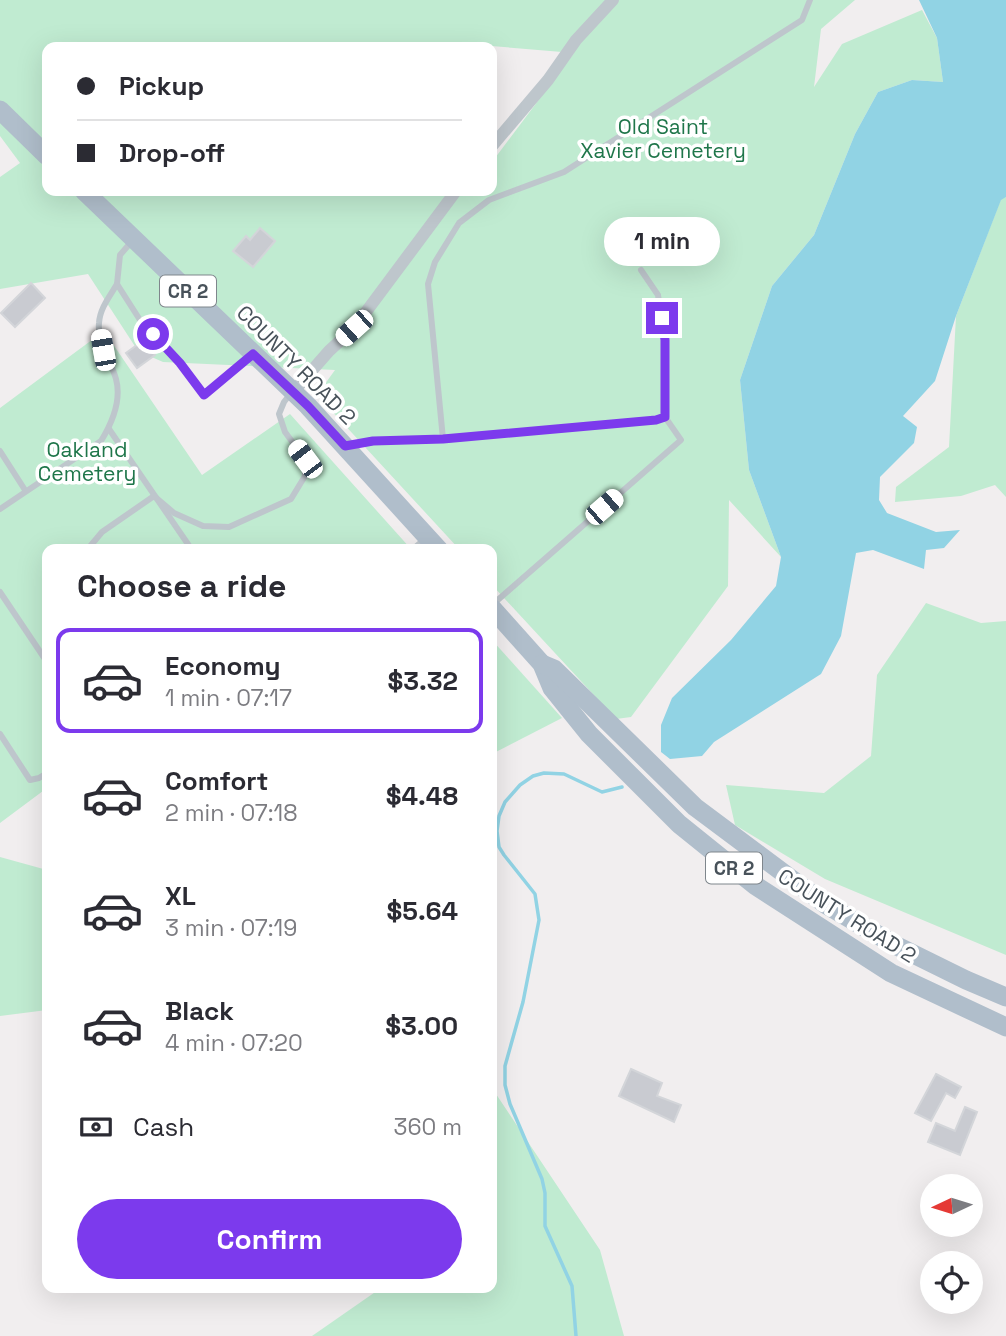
<!DOCTYPE html>
<html lang="en">
<head>
<meta charset="utf-8">
<style>
	:root { --surface:#fff; --page:#f7f7f7; --text:#2b2b33; --muted:#7c7c81; --line:#e1e1e2; --accent:#7c3aed }
	body { margin:0; font-family:"Space Grotesk",sans-serif; background:var(--page); color:var(--text); height:100vh; display:flex; flex-direction:column; font-size:26px; white-space:nowrap }
	* { box-sizing:border-box; margin:0 }
	p { font-size:23px; color:var(--muted) }
	.icon { flex:none; width:38px; height:38px; fill:none; stroke:currentColor; stroke-width:2; stroke-linecap:round; stroke-linejoin:round }
	.map { position:relative; flex:1; overflow:hidden }
	.sheet { position:absolute; left:42px; top:544px; width:455px; height:749px; display:flex; flex-direction:column; background:var(--surface); border-radius:14px; box-shadow:0 7px 28px #0002 }
	.sheet>* { flex:none }
	.hud { position:absolute; left:42px; top:42px; width:455px; height:154px; border-radius:14px; box-shadow:0 7px 28px #0002; display:grid; align-content:center; height:154px; padding:0 35px; background:var(--surface) }
	.needle { width:46px; rotate:266deg }
	.buttons { position:absolute; left:920px; top:1174px; display:grid; gap:14px }
	.buttons a { display:grid; place-items:center; width:63px; height:63px; border-radius:50%; background:var(--surface); box-shadow:0 7px 28px #0002; font-size:35px }
	.end { position:absolute; width:32px; height:32px; margin:-16px; border:9px solid #7c3aed; background:#fff; box-shadow:0 0 0 4px #fff }
	.from { border-radius:50% }
	.bubble { position:absolute; height:49px; border-radius:24px; background:var(--surface); box-shadow:0 7px 28px #0002; font-size:23px; font-weight:600; line-height:49px; text-align:center }
	.car { position:absolute; width:21px; height:42px; margin:-21px -10px; border-radius:9px; box-shadow:0 0 5px 2px #0007; background:linear-gradient(#fff 24%,#345 0 40%,#fff 0 76%,#345 0 86%,#fff 0) }
	.hud b { display:flex; align-items:center; gap:24px; height:66px; font-size:26px }
	.hud b+b { border-top:2px solid var(--line) }
	.hud i { width:18px; height:18px; background:var(--text) }
	ul { padding:0; list-style:none }
	li { display:flex; align-items:center; gap:21px; height:105px; margin:0 14px 10px; padding:0 21px; border:4px solid transparent; border-radius:14px }
	li div { flex:1 }
	li b { display:block; font-size:26px }
	li em { font-style:normal; font-weight:600 }
	li.selected { border-color:var(--accent) }
	li>.icon { width:63px; height:63px; stroke-width:1.5 }
	h2 { padding:0 35px; font-size:32px; line-height:84px }
	.pay { display:flex; align-items:center; gap:18px; height:77px; padding:0 35px; font-size:26px }
	.pay p { margin-inline-start:auto }
	.primary-button { display:flex; gap:14px; margin-top:auto; padding:14px 35px }
	.primary-button a { flex:1; height:80px; border-radius:42px; background:var(--accent); color:#fff; font-size:28px; font-weight:600; line-height:80px; text-align:center }
	.map>svg:first-child { display:block }
	.green { fill:#c0ebd1; fill-rule:evenodd }
	.water { fill:#91d3e4 }
	.lines { fill:none; stroke-linecap:round; stroke-linejoin:round }
	.stream { stroke:#91d3e4; stroke-width:3.5 }
	.building { fill:#c9cbd1; stroke:#d3d5d9; stroke-width:2 }
	.lane { stroke:#bec6cc; stroke-width:6 }
	.street { stroke:#bec6cc; stroke-width:12 }
	.primary { stroke:#b0becb; stroke-width:19 }
	.route { stroke:#7c3aed; stroke-width:9 }
	.labels { text-anchor:middle; stroke-width:7; stroke-linejoin:round; paint-order:stroke }
	.shield { fill:#fff; stroke:#7f868c; stroke-width:2 }
	.shield-label { font-size:19px; font-weight:bold; fill:#48525a }
	.park-label { font-size:21px; fill:#1f764a; stroke:#fff }
	.street-label { font-size:21px; fill:#48525a; stroke:#fff }
</style>
</head>
<body>
<div class="map">
<svg width="1006" height="1336" viewBox="0 0 1006 1336">
	<rect width="100%" height="100%" fill="#f1eeef"/>
	<g class="green">
		<path d="M0 0H855L821 29 814 87 842 44 922 10 937 38 943 82 912 80 878 92 855 134 814 235 772 286 740 380 749 470 781 557 729 500 728 586 631 717 616 719 492 585V550L459 549 317 395 335 370 163 362 138 351 88 274 0 289V177L20 163 0 136ZM467 44 574 53 492 162V191H47V47H462Z"/>
		<polygon points="1006,197 1006,497 995,485 961,496 895,502 896,487 949,447 956,316 1001,199"/>
		<polygon points="104,331 202,475 290,414 411,549 47,550 47,788 0,823 0,408"/>
		<polygon points="926,603 981,623 1006,621 1006,955 825,879 735,825 726,785 824,793 871,756 877,675"/>
		<polygon points="492,640 562,718 492,754"/>
		<polygon points="0,857 47,870 47,1010 0,1016"/>
		<polygon points="492,1088 600,1250 624,1336 312,1336 381,1288 492,1288"/>
	</g>
	<polygon class="water" points="919,0 1006,0 1006,197 1001,200 956,316 935,381 903,416 917,427 914,443 880,477 879,500 887,513 936,532 960,530 944,548 926,550 924,569 873,550 856,553 841,636 821,674 714,742 702,756 670,759 661,752 661,725 672,698 731,640 776,586 781,557 749,470 740,380 772,286 814,235 855,134 878,92 912,80 943,82 937,38"/>
	<g class="lines">
		<polyline class="stream" points="576,1336 572,1286 545,1226 545,1193 542,1179 510,1104 505,1085 505,1066 523,1002 539,920 535,894 504,855 499,847 497,831 499,816 505,802 520,785 533,776 544,773 564,774 602,792 622,787"/>
	</g>
	<g class="building">
		<polygon points="260,228 275,241 253,267 233,251 246,236 250,240"/>
		<polygon points="31,283 45,298 15,327 1,313"/>
		<polygon points="144,340 155,355 137,368 126,353"/>
		<polygon points="631,1069 662,1083 657,1096 681,1105 674,1122 619,1096"/>
		<polygon points="936,1074 961,1087 955,1098 946,1093 931,1121 915,1113"/>
		<polygon points="965,1107 977,1112 960,1155 928,1142 936,1123 955,1131"/>
	</g>
	<g class="lines">
		<g class="lane">
			<polyline points="133,240 120,255 117,284 140,320 180,363 204,395 252,355"/>
			<polyline points="109,429 192,550"/>
			<polyline points="443,439 428,284 435,262 459,223 489,200 564,172 802,20 810,0"/>
			<polyline points="351,445 373,441 443,439 656,420 665,417"/>
			<polyline points="0,451 25,490"/>
			<path d="M0 509 101 441C112 423 122 401 116 379 111 360 97 344 99 323 100 308 110 296 117 284"/>
			<polyline points="87,550 102,532 154,496 174,513 203,526 229,527 291,499 305,476 305,459 285,432 279,414 284,402 291,393"/>
			<polyline points="412,550 426,538"/>
			<polyline points="0,592 47,662"/>
			<polyline points="492,605 681,440 665,417 665,340 658,295 641,270"/>
			<polyline points="0,734 30,780 39,778 47,773"/>
		</g>
		<g class="street">
			<polyline points="492,146 548,80 576,40 613,0"/>
			<polyline points="293,392 329,351 354,328 456,191"/>
		</g>
		<g class="primary">
			<polyline points="0,110 47,156"/>
			<polyline points="84,191 308,406 439,550"/>
			<polyline points="492,608 542,664 552,688 589,734 679,824 756,886 891,973 1006,1027"/>
			<polyline points="542,664 554,669 695,807 825,904 895,945 966,980 1006,997"/>
		</g>
	</g>
	<g class="lines">
		<polyline class="route" points="153,334 180,363 204,395 253,354 308,406 345,446 373,441 443,439 656,420 665,417 665,340 662,318"/>
	</g>
	<g class="labels">
		<g class="shield">
			<rect x="160" y="275.5" width="56" height="31" rx="5"/>
			<rect x="706" y="852.5" width="56" height="31" rx="5"/>
		</g>
		<g class="shield-label">
			<text x="188" y="298">CR 2</text>
			<text x="734" y="875">CR 2</text>
		</g>
		<g class="park-label">
			<text x="663" y="134">Old Saint<tspan x="663" dy="24">Xavier Cemetery</tspan></text>
			<text x="87" y="457">Oakland<tspan x="87" dy="24">Cemetery</tspan></text>
		</g>
		<g class="street-label">
			<text transform="translate(296 365) rotate(45)" y="7">COUNTY ROAD 2</text>
			<text transform="translate(847 916) rotate(32)" y="7">COUNTY ROAD 2</text>
		</g>
	</g>
</svg>
<div class="buttons">
<a><svg class="needle" viewBox="-14 -14 28 28"><path d="M0-13l5 13h-10z" fill="#e53935"/><path d="M0 13l5-13h-10z" fill="#7c7c81"/></svg></a>
<a><svg class="icon" aria-label="locate" viewBox="0 0 24 24"><circle cx="12" cy="12" r="6"/><path d="M12 2v4M12 18v4M2 12h4M18 12h4"/></svg></a>
</div>
<i class="end from" style="left:153px;top:334px"></i>
<i class="end" style="left:662px;top:318px"></i>
<div class="bubble" style="left:604px;top:217px;width:116px">1 min</div>
<i class="car" style="left:354px;top:328px;rotate:228deg"></i>
<i class="car" style="left:103px;top:350px;rotate:350deg"></i>
<i class="car" style="left:305px;top:459px;rotate:323deg"></i>
<i class="car" style="left:604px;top:507px;rotate:49deg"></i>
<div class="hud">
<b><i class="from"></i>Pickup</b>
<b><i></i>Drop-off</b>
</div>
<section class="sheet">
<h2>Choose a ride</h2>
<ul>
<li class="selected"><svg class="icon" aria-label="car" viewBox="0 0 24 24"><path d="M5 17H2v-5l4-1 3-4h7l3 4 3 1v5h-3M9 17h6M6 11h13"/><circle cx="7" cy="17" r="2"/><circle cx="17" cy="17" r="2"/></svg><div><b>Economy</b><p>1 min · 07:17</p></div><em>$3.32</em></li>
<li><svg class="icon" aria-label="car" viewBox="0 0 24 24"><path d="M5 17H2v-5l4-1 3-4h7l3 4 3 1v5h-3M9 17h6M6 11h13"/><circle cx="7" cy="17" r="2"/><circle cx="17" cy="17" r="2"/></svg><div><b>Comfort</b><p>2 min · 07:18</p></div><em>$4.48</em></li>
<li><svg class="icon" aria-label="car" viewBox="0 0 24 24"><path d="M5 17H2v-5l4-1 3-4h7l3 4 3 1v5h-3M9 17h6M6 11h13"/><circle cx="7" cy="17" r="2"/><circle cx="17" cy="17" r="2"/></svg><div><b>XL</b><p>3 min · 07:19</p></div><em>$5.64</em></li>
<li><svg class="icon" aria-label="car" viewBox="0 0 24 24"><path d="M5 17H2v-5l4-1 3-4h7l3 4 3 1v5h-3M9 17h6M6 11h13"/><circle cx="7" cy="17" r="2"/><circle cx="17" cy="17" r="2"/></svg><div><b>Black</b><p>4 min · 07:20</p></div><em>$3.00</em></li>
</ul>
<div class="pay"><svg class="icon" aria-label="cash" viewBox="0 0 24 24"><path d="M3 7h18v10H3z"/><circle cx="12" cy="12" r="2"/></svg>Cash<p>360 m</p></div>
<div class="primary-button"><a>Confirm</a></div>
</section>
</div>
</body>
</html>
